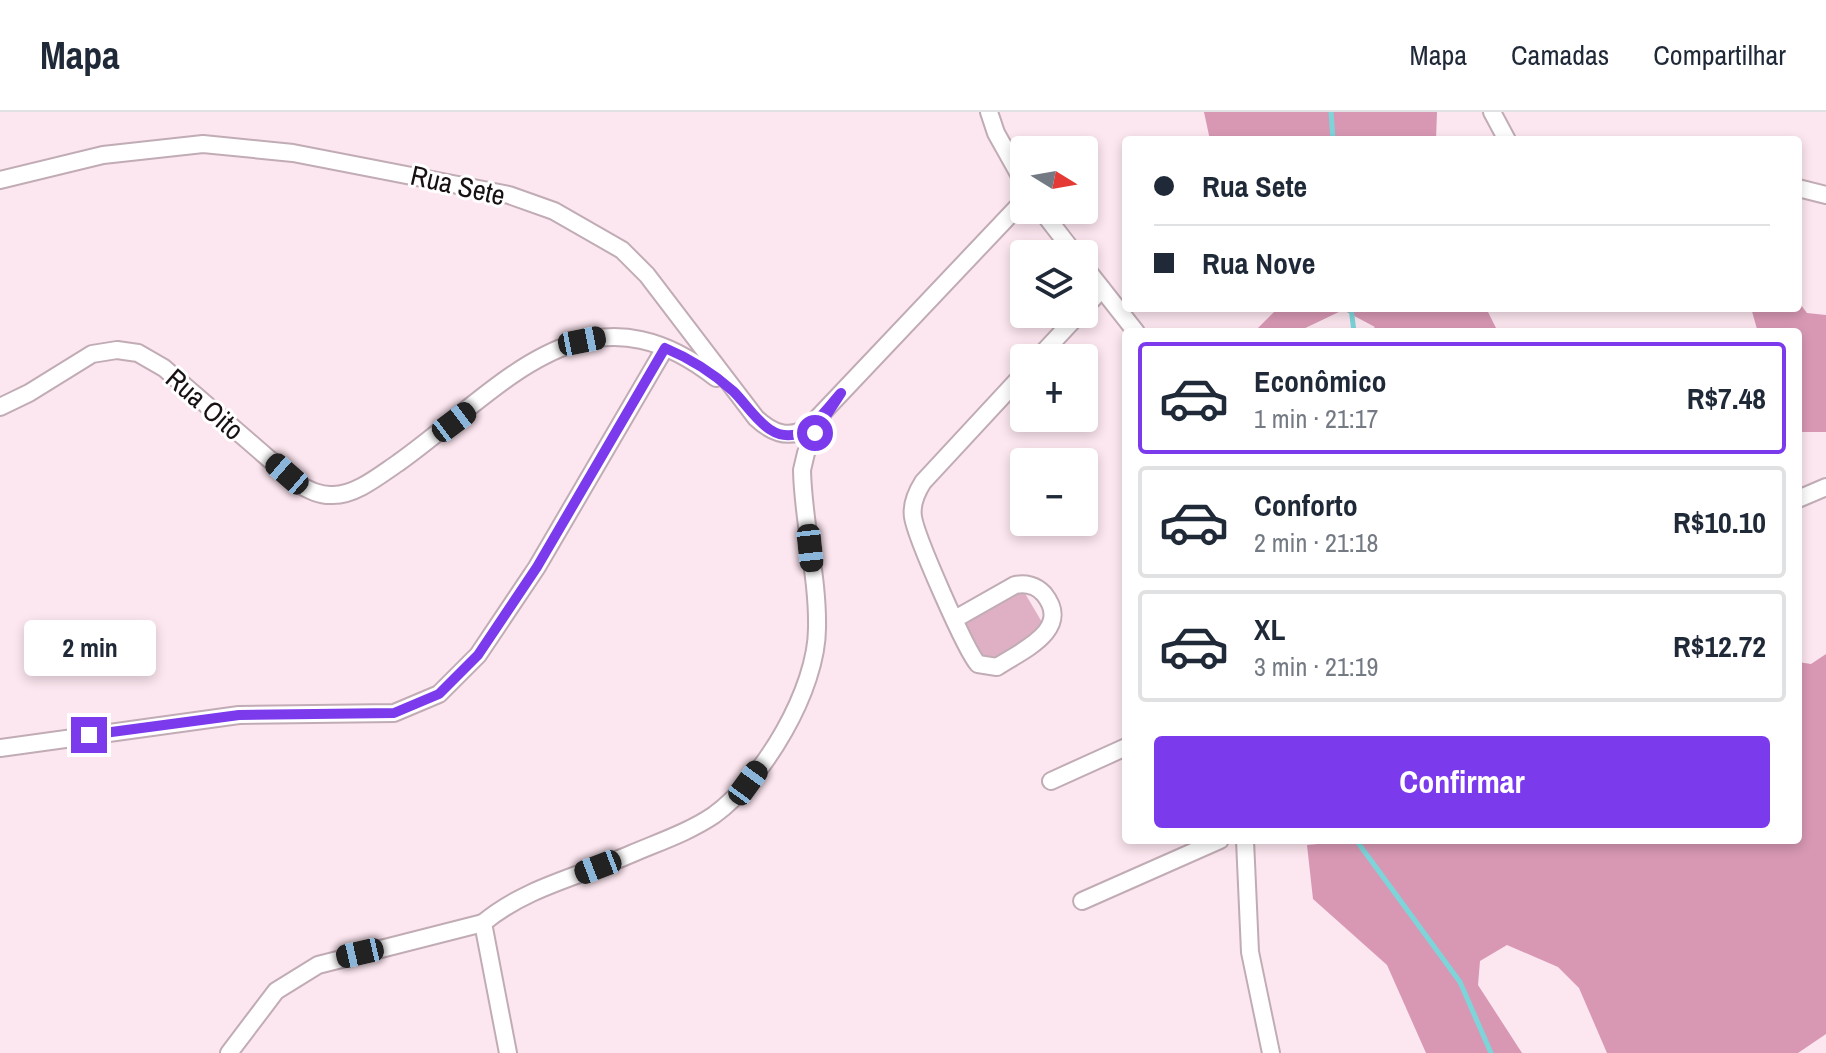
<!DOCTYPE html>
<html lang="pt">
<head>
<meta charset="utf-8">
<style>
	:root { --surface:#fff; --page:#f2f2f3; --text:#1f2937; --muted:#747a83; --line:#e0e1e3; --accent:#7c3aed }
	body { margin:0; font-family:"Archivo Narrow",sans-serif; background:var(--page); color:var(--text); height:100vh; display:flex; flex-direction:column; font-size:30px; white-space:nowrap }
	* { box-sizing:border-box; margin:0 }
	p { font-size:26px; color:var(--muted) }
	.icon { flex:none; width:44px; height:44px; fill:none; stroke:currentColor; stroke-width:2; stroke-linecap:round; stroke-linejoin:round }
	.map { position:relative; flex:1; overflow:hidden }
	.drawer { position:absolute; left:1122px; top:216px; width:680px; height:516px; display:flex; flex-direction:column; background:var(--surface); border-radius:8px; box-shadow:0 4px 12px #0003 }
	.drawer>* { flex:none }
	.hud { position:absolute; left:1122px; top:24px; width:680px; height:176px; border-radius:8px; box-shadow:0 4px 12px #0003; display:grid; align-content:center; height:176px; padding:0 32px; background:var(--surface) }
	.needle { width:52px; rotate:101deg }
	.fabs { position:absolute; left:1010px; top:24px; display:grid; gap:16px }
	.fabs a { display:grid; place-items:center; width:88px; height:88px; border-radius:8px; background:var(--surface); box-shadow:0 4px 12px #0003; font-size:40px }
	.end { position:absolute; width:36px; height:36px; margin:-18px; border:10px solid #7c3aed; background:#fff; box-shadow:0 0 0 4px #fff }
	.from { border-radius:50% }
	.bubble { position:absolute; height:56px; border-radius:8px; background:var(--surface); box-shadow:0 4px 12px #0003; font-size:26px; font-weight:700; line-height:56px; text-align:center }
	.car { position:absolute; width:24px; height:48px; margin:-24px -12px; border-radius:10px; box-shadow:0 0 6px 2px #0007; background:linear-gradient(#222 24%,#8ab4d8 0 40%,#222 0 76%,#8ab4d8 0 86%,#222 0) }
	.hud b { display:flex; align-items:center; gap:28px; height:76px; font-size:30px }
	.hud b+b { border-top:2px solid var(--line) }
	.hud i { width:20px; height:20px; background:var(--text) }
	ul { padding:14px 0 0; list-style:none }
	li { display:flex; align-items:center; gap:24px; height:112px; margin:0 16px 12px; padding:0 16px; border:4px solid var(--line); border-radius:8px }
	li div { flex:1 }
	li b { display:block; font-size:30px }
	li em { font-style:normal; font-weight:700 }
	li.current { border-color:var(--accent) }
	li>.icon { width:72px; height:72px; stroke-width:1.5 }
	.button { display:flex; gap:16px; margin-top:auto; padding:16px 32px }
	.button a { flex:1; height:92px; border-radius:8px; background:var(--accent); color:#fff; font-size:32px; font-weight:700; line-height:92px; text-align:center }
	header { display:flex; align-items:center; gap:48px; box-sizing:border-box; height:112px; padding:0 40px; background:var(--surface); border-bottom:2px solid var(--line) }
	header strong { font-size:38px }
	nav { display:flex; gap:44px; margin-inline-start:auto; font-size:28px }
	.map>svg:first-child { display:block }
	.green { fill:#dfb0c4 }
	.forest { fill:#d898b4 }
	.lines { fill:none; stroke-linecap:round; stroke-linejoin:round }
	.stream { stroke:#7dd5da; stroke-width:5 }
	.minor-casing { stroke:#c1acb5; stroke-width:20 }
	.minor { stroke:#fff; stroke-width:16 }
	.route { stroke:#7c3aed; stroke-width:10 }
	.labels { text-anchor:middle; stroke-width:6; stroke-linejoin:round; paint-order:stroke }
	.street-label { font-size:28px; fill:#181114; stroke:#fff }
</style>
</head>
<body>
<header>
<strong>Mapa</strong>
<nav><a>Mapa</a><a>Camadas</a><a>Compartilhar</a></nav>
</header>
<div class="map">
<svg width="1826" height="941" viewBox="0 0 1826 941">
	<rect width="100%" height="100%" fill="#fce6ef"/>
	<polygon class="green" points="1023,478 1046,517 986,552 963,513"/>
	<g class="forest">
		<polygon points="1204,0 1437,0 1436,28 1210,28"/>
		<polygon points="1798,189 1807,201 1826,203 1826,320 1798,320 1798,220 1755,220 1757,217 1751,196 1798,196"/>
		<polygon points="1278,196 1486,196 1498,220 1368,220 1375,215 1343,198 1297,220 1254,220"/>
		<polygon points="1826,542 1826,922 1798,941 1607,941 1579,876 1558,855 1507,833 1480,849 1478,873 1522,941 1426,941 1387,853 1313,787 1307,733 1361,728 1798,728 1798,550 1811,552"/>
	</g>
	<g class="lines">
		<g class="stream">
			<polyline points="1331,0 1333,28"/>
			<polyline points="1351,196 1354,220"/>
			<polyline points="1356,728 1460,870 1491,941"/>
		</g>
		<defs>
			<g id="minor">
				<polyline points="989,0 996,21 1024,71"/>
				<polyline points="1492,0 1507,28"/>
				<path d="M0 68 103 43 203 32 293 41 509 83 554 99 622 138 647 163 756 306C772 321 789 328 809 315L1024 88"/>
				<polyline points="1798,76 1826,83"/>
				<polyline points="1041,98 1075,142"/>
				<polyline points="1084,154 1136,220"/>
				<polyline points="1084,196 1102,177"/>
				<polyline points="1038,246 1079,202"/>
				<path d="M0 295 29 281 92 242 117 238 138 241 164 256 298 372C309 378 320 384 333 383 356 383 380 363 398 351 501 278 585 163 716 266"/>
				<polyline points="1798,387 1826,375"/>
				<path d="M955 507 1015 473C1025 471 1036 473 1044 482 1073 518 1021 539 997 555L978 552C966 539 916 425 913 405 911 392 916 381 923 370L1024 261"/>
				<polyline points="0,636 239,603 394,601 439,582 478,543 537,455 665,236"/>
				<polyline points="1051,669 1126,635"/>
				<polyline points="1245,728 1250,840 1271,941"/>
				<polyline points="1082,789 1220,728"/>
				<polyline points="229,941 276,879 318,853 483,811"/>
				<path d="M508 941 483 811C526 775 581 764 631 742 659 730 689 720 714 703 764 667 817 577 817 516 818 463 803 411 802 358L806 341 822 308"/>
			</g>
		</defs>
		<use href="#minor" class="minor-casing"/>
		<use href="#minor" class="minor"/>
	</g>
	<g class="lines">
		<path class="route" d="M89 623 239 603 394 601 439 582 478 543 537 455 665 236C689 246 713 261 733 279 751 296 770 335 802 320 817 312 830 293 841 281L815 321"/>
	</g>
	<g class="labels">
		<g class="street-label">
			<text transform="translate(458 73) rotate(13)" y="10">Rua Sete</text>
			<text transform="translate(205 292) rotate(41)" y="10">Rua Oito</text>
		</g>
	</g>
</svg>
<div class="fabs">
<a><svg class="needle" viewBox="-14 -14 28 28"><path d="M0-13l5 13h-10z" fill="#e53935"/><path d="M0 13l5-13h-10z" fill="#747a83"/></svg></a>
<a><svg class="icon" aria-label="layers" viewBox="0 0 24 24"><path d="M12 4l9 5-9 5-9-5zM3 14l9 5 9-5"/></svg></a>
<a>+</a>
<a>−</a>
</div>
<i class="end from" style="left:815px;top:321px"></i>
<i class="end" style="left:89px;top:623px"></i>
<div class="bubble" style="left:24px;top:508px;width:132px">2 min</div>
<i class="car" style="left:582px;top:229px;rotate:79deg"></i>
<i class="car" style="left:454px;top:310px;rotate:53deg"></i>
<i class="car" style="left:287px;top:362px;rotate:311deg"></i>
<i class="car" style="left:810px;top:436px;rotate:174deg"></i>
<i class="car" style="left:748px;top:671px;rotate:36deg"></i>
<i class="car" style="left:598px;top:755px;rotate:249deg"></i>
<i class="car" style="left:360px;top:841px;rotate:257deg"></i>
<div class="hud">
<b><i class="from"></i>Rua Sete</b>
<b><i></i>Rua Nove</b>
</div>
<section class="drawer">
<ul>
<li class="current"><svg class="icon" aria-label="car" viewBox="0 0 24 24"><path d="M5 17H2v-5l4-1 3-4h7l3 4 3 1v5h-3M9 17h6M6 11h13"/><circle cx="7" cy="17" r="2"/><circle cx="17" cy="17" r="2"/></svg><div><b>Econômico</b><p>1 min · 21:17</p></div><em>R$7.48</em></li>
<li><svg class="icon" aria-label="car" viewBox="0 0 24 24"><path d="M5 17H2v-5l4-1 3-4h7l3 4 3 1v5h-3M9 17h6M6 11h13"/><circle cx="7" cy="17" r="2"/><circle cx="17" cy="17" r="2"/></svg><div><b>Conforto</b><p>2 min · 21:18</p></div><em>R$10.10</em></li>
<li><svg class="icon" aria-label="car" viewBox="0 0 24 24"><path d="M5 17H2v-5l4-1 3-4h7l3 4 3 1v5h-3M9 17h6M6 11h13"/><circle cx="7" cy="17" r="2"/><circle cx="17" cy="17" r="2"/></svg><div><b>XL</b><p>3 min · 21:19</p></div><em>R$12.72</em></li>
</ul>
<div class="button"><a>Confirmar</a></div>
</section>
</div>
</body>
</html>
